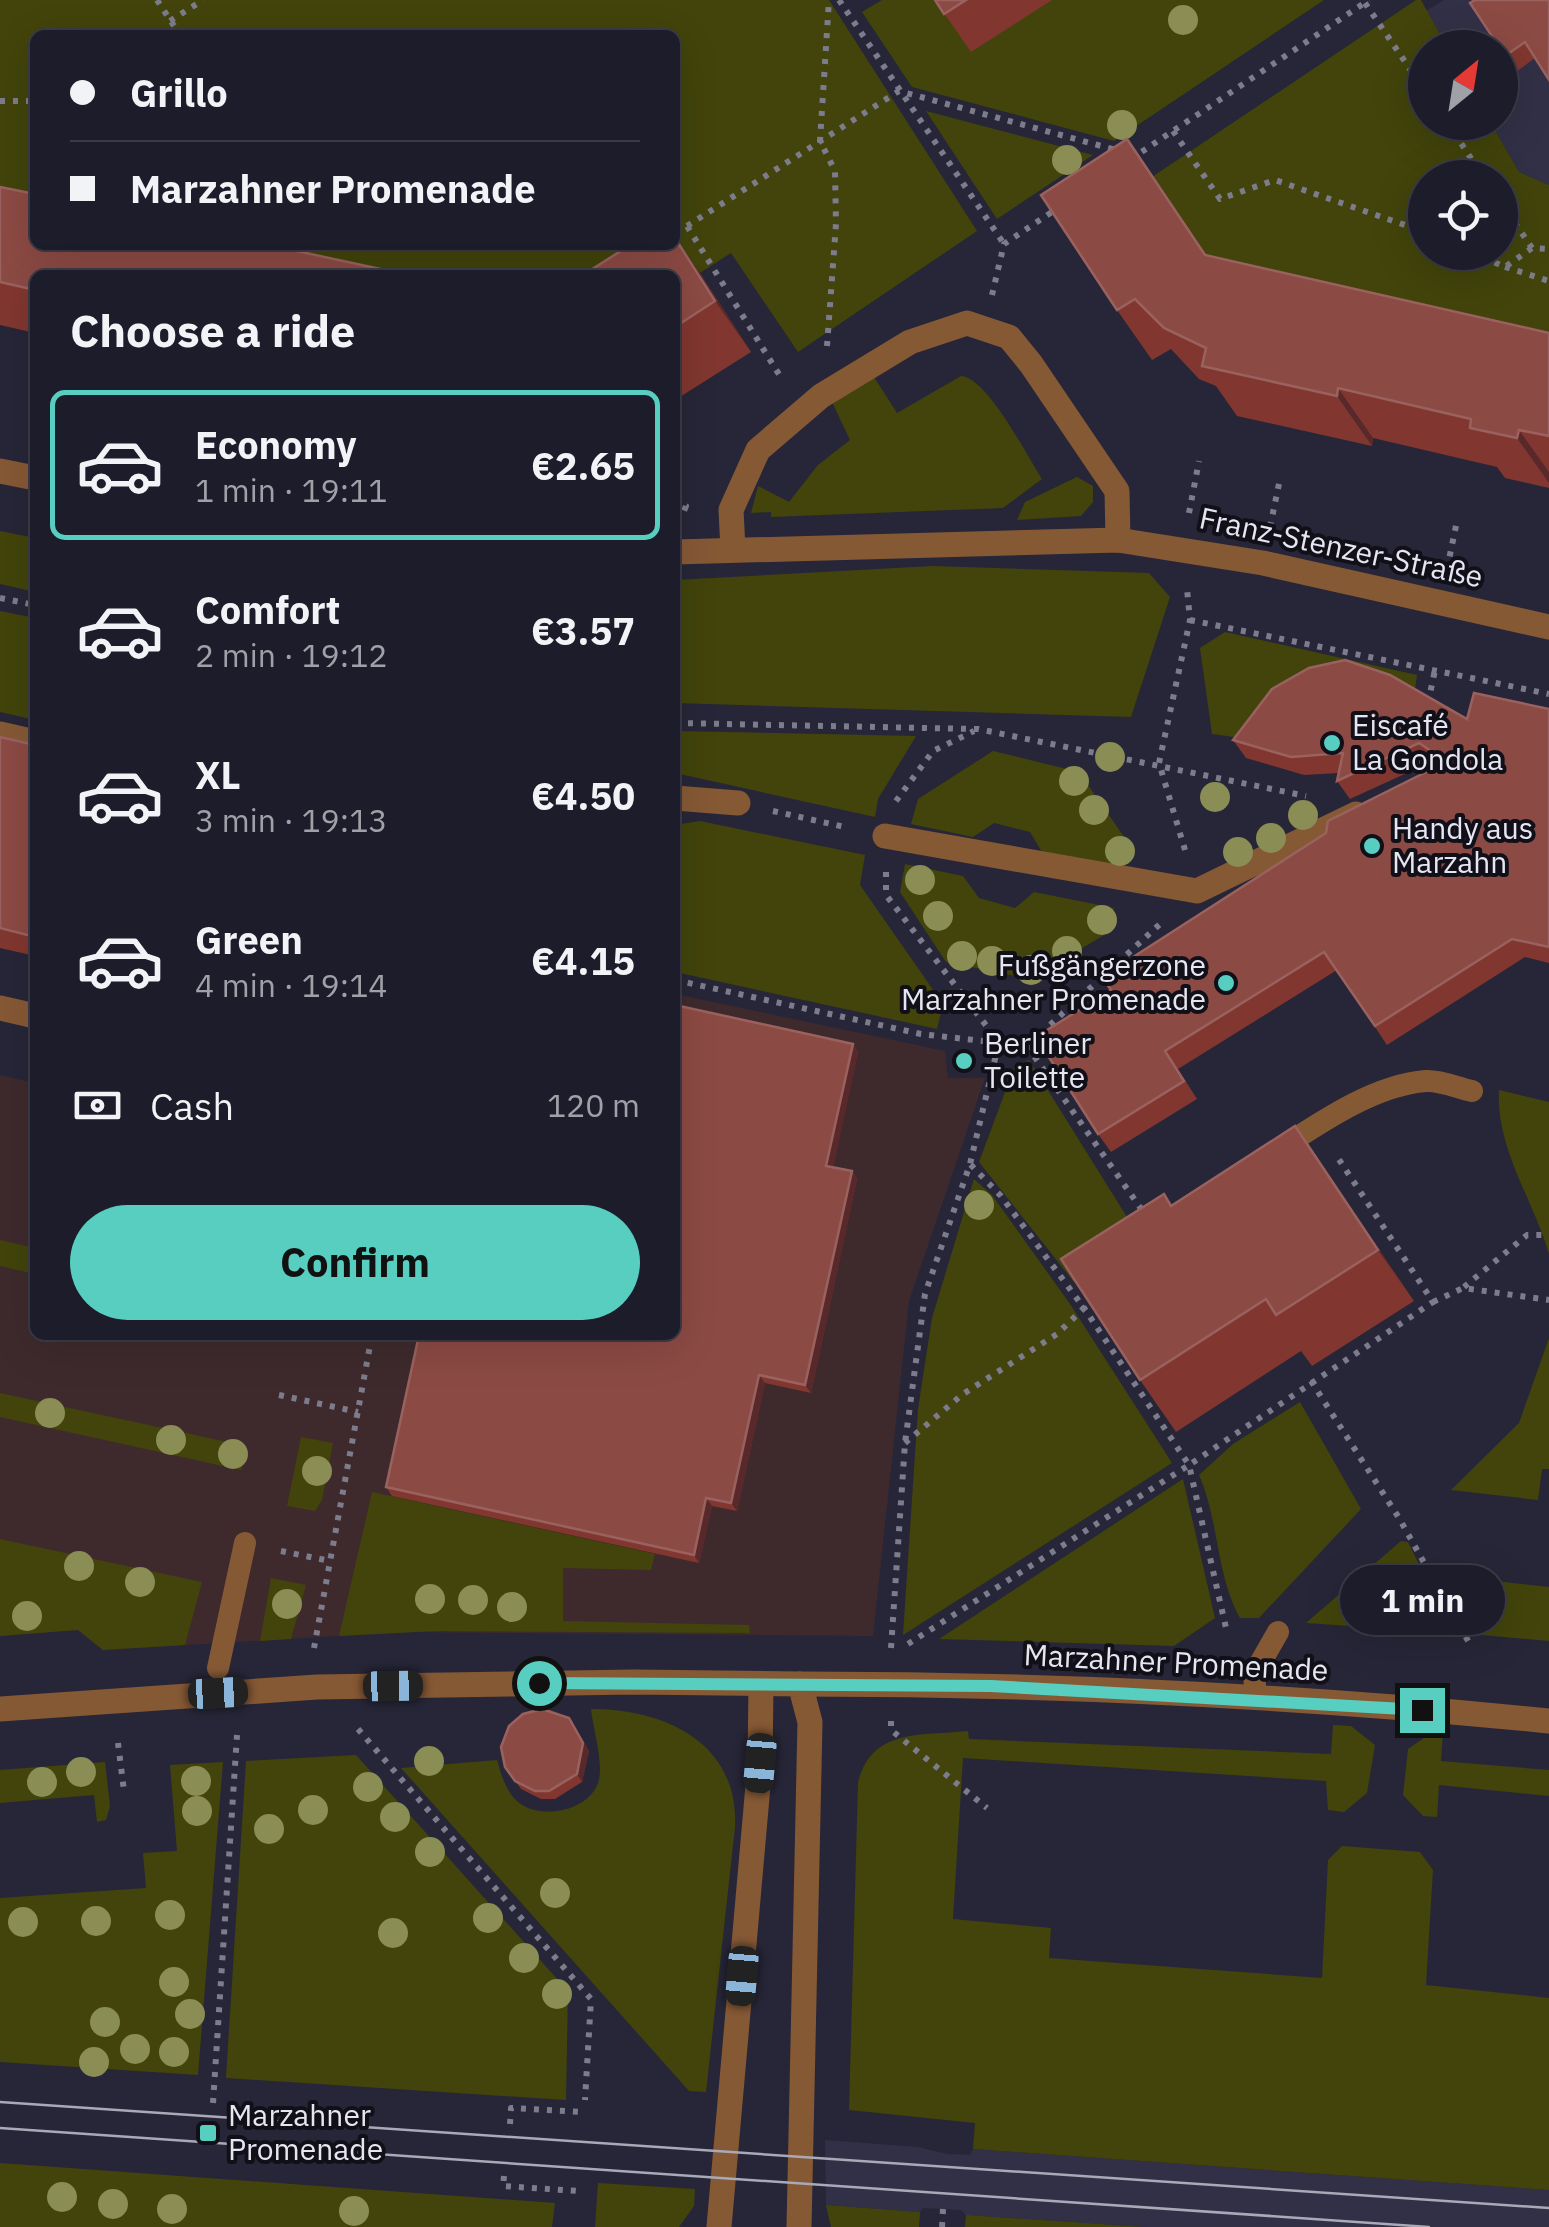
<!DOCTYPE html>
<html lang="en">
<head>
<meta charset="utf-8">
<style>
	:root { --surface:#1d1c2a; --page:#252532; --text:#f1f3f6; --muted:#a0a1a8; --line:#3b3a47; --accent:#58cec0 }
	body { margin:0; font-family:"IBM Plex Sans",sans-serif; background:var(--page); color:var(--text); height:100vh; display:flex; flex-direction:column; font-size:38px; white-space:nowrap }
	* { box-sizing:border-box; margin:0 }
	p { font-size:32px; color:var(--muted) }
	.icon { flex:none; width:55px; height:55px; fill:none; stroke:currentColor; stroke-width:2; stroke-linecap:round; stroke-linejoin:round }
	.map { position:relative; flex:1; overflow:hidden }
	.details { position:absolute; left:30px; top:270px; width:650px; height:1070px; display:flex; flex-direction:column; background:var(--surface); border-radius:15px; box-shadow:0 10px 40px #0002,0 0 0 2px var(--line) }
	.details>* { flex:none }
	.top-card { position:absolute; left:30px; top:30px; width:650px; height:220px; border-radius:15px; box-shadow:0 10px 40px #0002,0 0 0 2px var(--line); display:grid; align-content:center; height:220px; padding:0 40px; background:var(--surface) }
	.needle { width:65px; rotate:30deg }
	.controls { position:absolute; left:1408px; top:30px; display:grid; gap:20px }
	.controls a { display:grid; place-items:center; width:110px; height:110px; border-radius:50%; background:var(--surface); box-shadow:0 10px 40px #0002,0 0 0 2px var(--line); font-size:50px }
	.end { position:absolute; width:45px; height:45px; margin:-22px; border:12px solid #58cec0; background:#111; box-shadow:0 0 0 5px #111 }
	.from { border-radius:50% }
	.bubble { position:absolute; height:70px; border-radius:35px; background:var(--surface); box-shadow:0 10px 40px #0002,0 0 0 2px var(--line); font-size:32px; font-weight:700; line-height:70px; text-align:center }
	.car { position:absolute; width:30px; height:60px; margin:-30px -15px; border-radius:12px; box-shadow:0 0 8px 2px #0007; background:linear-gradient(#222 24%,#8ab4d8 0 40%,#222 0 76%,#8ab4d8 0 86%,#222 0) }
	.top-card b { display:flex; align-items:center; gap:35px; height:95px; font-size:38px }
	.top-card b+b { border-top:2px solid var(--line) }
	.top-card i { width:25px; height:25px; background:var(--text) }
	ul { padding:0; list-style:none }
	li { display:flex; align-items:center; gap:30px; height:150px; margin:0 20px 15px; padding:0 20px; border:5px solid transparent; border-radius:15px }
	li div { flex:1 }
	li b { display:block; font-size:38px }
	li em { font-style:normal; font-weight:700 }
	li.selected { border-color:var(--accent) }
	li>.icon { width:90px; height:90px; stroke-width:1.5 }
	h2 { padding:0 40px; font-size:45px; line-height:120px }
	.pay { display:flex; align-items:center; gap:25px; height:110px; padding:0 40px; font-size:38px }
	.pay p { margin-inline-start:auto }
	.primary-button { display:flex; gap:20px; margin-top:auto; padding:20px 40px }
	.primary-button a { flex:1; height:115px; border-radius:60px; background:var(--accent); color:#111; font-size:40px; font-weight:700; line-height:115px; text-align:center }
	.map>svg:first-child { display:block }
	.commercial { fill:#3e2a2d }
	.built { fill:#313046 }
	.green { fill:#42440b; fill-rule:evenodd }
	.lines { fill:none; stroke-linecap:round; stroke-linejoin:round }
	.path { stroke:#7d7c8c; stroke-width:6; stroke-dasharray:5 8; stroke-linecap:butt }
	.service { stroke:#865935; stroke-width:22 }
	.pedestrian { stroke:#865935; stroke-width:25 }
	.minor { stroke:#865935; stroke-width:25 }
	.tertiary { stroke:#865935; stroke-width:25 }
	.tram { stroke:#aaa9b7; stroke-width:2.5 }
	.tree { fill:#8a8d54 }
	.wall { fill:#81372f }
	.shaded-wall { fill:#58282a }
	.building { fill:#8c4a44; stroke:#9a625f; stroke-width:2.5 }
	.route { stroke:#58cec0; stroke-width:12 }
	.poi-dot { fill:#58cec0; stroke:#111018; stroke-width:4 }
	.labels { text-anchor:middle; stroke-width:8; stroke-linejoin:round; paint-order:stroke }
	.street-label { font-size:30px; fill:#e6e5f2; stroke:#111018 }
	.poi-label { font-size:30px; fill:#e6e5f2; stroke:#111018; text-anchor:start }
</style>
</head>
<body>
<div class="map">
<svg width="1549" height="2227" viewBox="0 0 1549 2227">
	<rect width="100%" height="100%" fill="#272638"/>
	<polygon class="commercial" points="675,994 945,1051 948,1078 985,1078 909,1301 873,1636 402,1632 103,1650 78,1630 0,1636 0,1075 35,1083 35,1335 675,1335"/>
	<g class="built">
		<polygon points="1444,0 1549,0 1549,185 1519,172 1491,123 1500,122 1500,48 1447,47 1426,11"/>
		<polygon points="825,2140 918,2147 947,2154 970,2155 973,2149 1549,2190 1549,2227 1145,2227 966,2215 961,2210 923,2208 920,2212 826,2205"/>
	</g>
	<g class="green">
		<polygon points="0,0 829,0 977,231 798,352 731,253 675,289 675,275 211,275 69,245 675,245 675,35 35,35 35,238 0,230"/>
		<polygon points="882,0 1324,0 1114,141 912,87 862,12"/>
		<path d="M1416 0H1421L1447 47 1425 48V122L1491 123 1519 172 1549 185V377L1237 301 1152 177ZM1425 178H1500V252H1425Z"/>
		<polygon points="926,111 1093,155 997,219"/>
		<path d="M961 376C987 377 1027 456 1042 479L1003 508 771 517V512L751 513 758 486 789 502 818 465 850 440 832 402 874 377 897 413Z"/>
		<polygon points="1077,477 1093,486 1093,502 1081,516 1017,520 1025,502"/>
		<polygon points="0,531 35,538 35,592 0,584"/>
		<polygon points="933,566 1149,573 1170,597 1131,717 675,703 675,580"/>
		<polygon points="0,611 35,618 35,720 0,712"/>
		<polygon points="1225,632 1417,675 1414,698 1257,740 1212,734 1200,648"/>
		<polygon points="675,731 916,736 878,799 875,817 675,773"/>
		<polygon points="993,751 1079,772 1129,844 1123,870 1042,852 1030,832 994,823 973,837 911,824 918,799"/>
		<polygon points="700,821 865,855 860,885 943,1004 937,1029 675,972 675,825"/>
		<polygon points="905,864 963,876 979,898 1015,908 1034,892 1114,908 1109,932 1031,979 946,962 900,892"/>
		<polygon points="1029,1060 1150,1254 1085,1296 979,1162 1014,1068"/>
		<path d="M1499 1090 1549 1102V1254C1533 1199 1496 1149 1499 1090Z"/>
		<polygon points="974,1179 992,1195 1070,1304 1172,1463 903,1635 918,1409 932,1318"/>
		<polygon points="0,1240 35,1248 35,1274 0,1266"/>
		<polygon points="1549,1338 1549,1469 1542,1469 1538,1500 1451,1490 1519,1423"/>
		<polygon points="0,1393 246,1446 241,1470 0,1417"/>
		<path d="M1300 1402 1361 1509 1259 1618H1240C1216 1575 1219 1520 1199 1475L1233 1444Z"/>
		<polygon points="301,1437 333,1443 322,1500 315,1511 287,1506"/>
		<polygon points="1183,1479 1215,1618 1174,1646 939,1639"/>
		<polygon points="372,1492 655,1554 651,1570 563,1568 563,1621 749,1625 750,1633 436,1631 339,1636"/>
		<polygon points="0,1539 202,1582 185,1645 103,1650 78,1630 0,1636"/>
		<polygon points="1401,1541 1408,1542 1452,1633 1306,1623"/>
		<polygon points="1443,1575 1549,1587 1549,1641 1471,1634"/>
		<polygon points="271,1578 306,1585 291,1639 260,1641"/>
		<path d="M591 1709C664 1709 739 1742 735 1827L706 2092 689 2091 401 1768 497 1760C501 1774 506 1792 518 1802 541 1821 591 1811 599 1780 603 1760 593 1729 591 1709Z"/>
		<path d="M1333 1725 1351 1726 1375 1745 1367 1793 1344 1812 1328 1810 1326 1781 963 1758 953 1919 1051 1928 1049 1958 1322 1978 1328 1860 1342 1846 1420 1852 1433 1870 1426 1985 1549 1998V2190L973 2149 975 2123 849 2110 858 1783C871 1728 921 1736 968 1731L969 1739 1331 1754Z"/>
		<polygon points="1443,1732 1441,1761 1549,1770 1549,1796 1439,1785 1437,1817 1423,1816 1403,1795 1408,1749 1431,1733"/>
		<polygon points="356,1755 568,1991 566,2100 226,2078 246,1761"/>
		<polygon points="105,1762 110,1806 106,1820 97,1822 94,1795 0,1803 0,1770"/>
		<polygon points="223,1762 198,2075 0,2062 0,1898 146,1888 143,1853 177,1851 170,1765"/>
		<polygon points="0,2163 555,2203 552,2227 0,2227"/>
		<polygon points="598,2183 695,2189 694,2206 679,2227 595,2227"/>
		<polygon points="826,2205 920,2212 919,2227 831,2227"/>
		<polygon points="966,2215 1145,2227 965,2227"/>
	</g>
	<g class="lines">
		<g class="path">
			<polyline points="157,0 180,35"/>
			<polyline points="839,0 1004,244"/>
			<polyline points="1365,3 1425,91"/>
			<polyline points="170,21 203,0"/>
			<polyline points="0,101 35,101"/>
			<polyline points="1447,122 1484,178"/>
			<polyline points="1173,131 1220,199 1275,180 1425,232"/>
			<polyline points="1131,159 1369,0"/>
			<polyline points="1500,201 1532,248"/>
			<polyline points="675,222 687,226 780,376"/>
			<polyline points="687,226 899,91 1116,150"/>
			<polyline points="1471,252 1505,267 1532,248 1549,249"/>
			<polyline points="1505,267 1549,281"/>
			<polyline points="992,295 1004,244 1058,208"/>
			<polyline points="827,346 836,224 835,171 820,141 829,0"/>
			<polyline points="675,499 686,506 682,516"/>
			<polyline points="1189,513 1199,461"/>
			<polyline points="1270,527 1280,479"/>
			<polyline points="1447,569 1457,521"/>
			<polyline points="0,598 35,605"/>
			<polyline points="1190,620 1549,694"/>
			<polyline points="1428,703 1435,670"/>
			<polyline points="675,723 978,729 1306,796"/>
			<polyline points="896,801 933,751 974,731"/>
			<polyline points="773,811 849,828"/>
			<polyline points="1185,850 1159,763 1190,620 1187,589"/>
			<polyline points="886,872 886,895 998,1041"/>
			<polyline points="675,980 921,1034 1027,1046 1160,924"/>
			<polyline points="1027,1046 1144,1213"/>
			<polyline points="1464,1287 1527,1235 1549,1235"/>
			<polyline points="1096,1299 1084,1308 1189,1465 1433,1302 1336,1155"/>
			<polyline points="1433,1302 1463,1288 1549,1300"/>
			<polyline points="1311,1381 1399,1518 1472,1648"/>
			<polyline points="279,1395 358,1412"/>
			<polyline points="905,1443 963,1394 1057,1334 1084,1308 1001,1196 970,1164"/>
			<polyline points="281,1551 330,1561"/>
			<polyline points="908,1644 1189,1465 1226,1628"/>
			<polyline points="314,1648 372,1335"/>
			<polyline points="891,1648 905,1443 925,1294 970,1164 999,1042"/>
			<polyline points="891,1721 891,1730 987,1808"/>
			<polyline points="358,1729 591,1999 585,2100"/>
			<polyline points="118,1743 124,1791"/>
			<polyline points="213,2103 237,1735"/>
			<polyline points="510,2124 511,2108 584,2112"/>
			<polyline points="504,2176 503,2186 578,2191"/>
			<polyline points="942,2227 943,2209"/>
		</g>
		<g class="service">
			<path d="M1275 1152C1318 1124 1373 1085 1426 1081 1440 1080 1458 1088 1472 1091"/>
			<polyline points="218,1668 245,1543"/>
			<polyline points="1256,1698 1254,1674 1278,1632"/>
		</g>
		<g class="pedestrian">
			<polyline points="0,734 35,742"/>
			<polyline points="675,798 738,803"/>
			<polyline points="885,836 1197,891 1356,814"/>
		</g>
		<g class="minor">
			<polyline points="0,471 35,478"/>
			<polyline points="733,549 731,510 758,450 821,396 910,342 967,323 1009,337 1031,364 1117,491 1118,540"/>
			<polyline points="675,552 1118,540 1263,563 1549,627"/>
			<polyline points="0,1008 35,1016"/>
			<path d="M800 1684C1050 1684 1301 1696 1549 1721"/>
		</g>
		<g class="tertiary">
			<polyline points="0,1709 317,1687 633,1682 800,1684 810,1722 799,2227"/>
			<polyline points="719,2227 760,1763 761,1685"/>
		</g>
		<g class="tram">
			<polyline points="0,2102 1549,2208"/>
			<polyline points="0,2128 1429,2227"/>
		</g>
	</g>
	<g class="tree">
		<circle cx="1183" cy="20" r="15"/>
		<circle cx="1122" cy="125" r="15"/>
		<circle cx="1067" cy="160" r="15"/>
		<circle cx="1110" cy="757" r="15"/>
		<circle cx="1074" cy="781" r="15"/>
		<circle cx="1215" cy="797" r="15"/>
		<circle cx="1094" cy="810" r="15"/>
		<circle cx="1303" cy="815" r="15"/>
		<circle cx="1271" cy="838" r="15"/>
		<circle cx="1120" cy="851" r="15"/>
		<circle cx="1238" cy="852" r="15"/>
		<circle cx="920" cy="880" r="15"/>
		<circle cx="938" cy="916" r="15"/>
		<circle cx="1102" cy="920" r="15"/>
		<circle cx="1067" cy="951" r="15"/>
		<circle cx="962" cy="956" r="15"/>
		<circle cx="992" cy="961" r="15"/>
		<circle cx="1031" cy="970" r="15"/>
		<circle cx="979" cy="1205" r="15"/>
		<circle cx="50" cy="1413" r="15"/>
		<circle cx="171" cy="1440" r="15"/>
		<circle cx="233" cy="1454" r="15"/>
		<circle cx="317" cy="1471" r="15"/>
		<circle cx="79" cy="1566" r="15"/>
		<circle cx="140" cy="1582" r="15"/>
		<circle cx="430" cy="1599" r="15"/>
		<circle cx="473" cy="1600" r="15"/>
		<circle cx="287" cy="1604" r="15"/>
		<circle cx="512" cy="1607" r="15"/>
		<circle cx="27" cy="1616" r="15"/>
		<circle cx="429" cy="1761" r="15"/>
		<circle cx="81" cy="1772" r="15"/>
		<circle cx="196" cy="1781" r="15"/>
		<circle cx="42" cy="1782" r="15"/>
		<circle cx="368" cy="1787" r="15"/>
		<circle cx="313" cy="1810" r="15"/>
		<circle cx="197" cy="1811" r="15"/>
		<circle cx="395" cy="1817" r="15"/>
		<circle cx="269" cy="1829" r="15"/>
		<circle cx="430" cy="1852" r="15"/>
		<circle cx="555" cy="1893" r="15"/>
		<circle cx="170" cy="1915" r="15"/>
		<circle cx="488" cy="1918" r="15"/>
		<circle cx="96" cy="1921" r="15"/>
		<circle cx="23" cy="1922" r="15"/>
		<circle cx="393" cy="1933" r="15"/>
		<circle cx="524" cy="1958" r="15"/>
		<circle cx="174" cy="1982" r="15"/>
		<circle cx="557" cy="1994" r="15"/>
		<circle cx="190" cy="2014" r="15"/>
		<circle cx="105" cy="2022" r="15"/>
		<circle cx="135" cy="2049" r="15"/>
		<circle cx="174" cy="2052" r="15"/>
		<circle cx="94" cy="2062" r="15"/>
		<circle cx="62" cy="2197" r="15"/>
		<circle cx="113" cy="2204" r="15"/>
		<circle cx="172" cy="2209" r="15"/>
		<circle cx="354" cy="2211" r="15"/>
	</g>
	<g class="wall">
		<polygon points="935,0 1052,0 971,52"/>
		<polygon points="1549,0 1535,58 1516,72 1505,56"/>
		<polygon points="0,187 35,275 35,333 0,325"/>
		<polygon points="1162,189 1207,256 1549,333 1549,488 1505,478 1497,467 1373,438 1372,446 1237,416 1216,386 1199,379 1171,349 1152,360 1117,310"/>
		<polygon points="700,273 751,352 675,400 675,275"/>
		<polygon points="1549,709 1549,963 1525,957 1387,1045 1337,970 1178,1069 1197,1099 1111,1152 1098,1134 1111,990 1432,769 1433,761 1350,799 1337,781 1338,773 1304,775 1246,758 1233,740 1467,719"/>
		<polygon points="0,737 35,745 35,956 0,948"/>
		<polygon points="853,1044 858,1052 833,1167 852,1171 857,1179 811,1393 765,1383 737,1511 712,1506 699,1563 392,1496 386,1487"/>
		<polygon points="1295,1126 1414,1301 1312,1366 1301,1351 1176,1432 1140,1380 1164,1194 1172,1205"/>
		<polygon points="569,1718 589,1751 582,1782 555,1799 541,1799 521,1789 505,1767"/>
	</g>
	<g class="shaded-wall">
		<polygon points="1127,139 1162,189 1240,306 1205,255"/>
		<polygon points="675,237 700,273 751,352 715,301"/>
		<polygon points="1338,388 1373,438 1372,446 1337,396"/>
		<polygon points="1519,430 1549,472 1549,483 1517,438"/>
		<polygon points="853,1044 858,1052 832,1174 826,1166"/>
		<polygon points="1295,1126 1331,1178 1414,1301 1378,1250"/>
		<polygon points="852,1171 857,1179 811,1393 805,1385"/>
		<polygon points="759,1375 765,1383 737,1511 731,1503"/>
		<polygon points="706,1498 712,1506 699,1563 694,1555"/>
		<polygon points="569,1718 589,1751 582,1782 577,1774"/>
	</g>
	<g class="building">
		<polygon points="935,0 966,0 944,14"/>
		<polygon points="1475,0 1549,0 1549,80 1525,42 1505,56 1470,3"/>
		<polygon points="1127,139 1205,255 1549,333 1549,436 1519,430 1517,438 1470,428 1471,419 1338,388 1337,396 1202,366 1206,348 1164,328 1135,299 1117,310 1041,195"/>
		<polygon points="0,187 35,194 35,245 269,245 408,275 35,275 35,290 0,282"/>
		<polygon points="675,238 715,301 675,327 675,275 583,275 630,245 675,245"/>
		<polygon points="1345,660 1390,675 1467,719 1474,693 1549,709 1549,947 1512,939 1375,1026 1324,952 1165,1051 1184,1081 1098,1134 1036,1037 1111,990 1102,977 1326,833 1328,821 1432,769 1434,753 1419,743 1337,781 1343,753 1291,757 1233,740 1272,689 1309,668"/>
		<polygon points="0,737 35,745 35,937 0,928"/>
		<polygon points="675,1005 853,1044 826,1166 852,1171 805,1385 759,1375 731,1503 706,1498 694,1555 386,1487 419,1335 675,1335"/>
		<polygon points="1295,1126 1378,1250 1276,1315 1266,1299 1140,1380 1061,1259 1164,1194 1171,1206"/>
		<polygon points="542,1709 569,1718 583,1743 577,1774 549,1791 535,1791 515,1781 505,1767 501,1747 509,1726 523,1714"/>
	</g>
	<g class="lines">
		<polyline class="route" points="539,1683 991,1686 1422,1710"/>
	</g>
	<g class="poi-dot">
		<circle cx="1332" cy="743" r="10"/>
		<circle cx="1372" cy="846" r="10"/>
		<circle cx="1226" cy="983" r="10"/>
		<circle cx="964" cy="1061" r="10"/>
		<rect x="198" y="2123" width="20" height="20" rx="5"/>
	</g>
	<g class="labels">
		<g class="street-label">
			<text transform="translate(1341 548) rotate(12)" y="10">Franz-Stenzer-Straße</text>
			<text transform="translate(1176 1663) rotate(3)" y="10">Marzahner Promenade</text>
		</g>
		<g class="poi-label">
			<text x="1352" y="736">Eiscafé<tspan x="1352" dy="34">La Gondola</tspan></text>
			<text x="1392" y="839">Handy aus<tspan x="1392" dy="34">Marzahn</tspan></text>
			<text x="1206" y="976" text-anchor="end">Fußgängerzone<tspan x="1206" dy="34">Marzahner Promenade</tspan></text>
			<text x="984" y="1054">Berliner<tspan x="984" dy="34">Toilette</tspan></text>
			<text x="228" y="2126">Marzahner<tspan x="228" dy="34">Promenade</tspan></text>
		</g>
	</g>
</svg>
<div class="controls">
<a><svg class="needle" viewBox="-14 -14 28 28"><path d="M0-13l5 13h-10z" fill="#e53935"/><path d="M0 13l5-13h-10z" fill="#a0a1a8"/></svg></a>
<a><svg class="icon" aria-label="locate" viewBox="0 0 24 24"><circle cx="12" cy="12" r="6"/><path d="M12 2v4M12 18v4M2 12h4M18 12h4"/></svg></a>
</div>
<i class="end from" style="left:539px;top:1683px"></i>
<i class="end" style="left:1422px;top:1710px"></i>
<div class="bubble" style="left:1340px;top:1565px;width:165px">1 min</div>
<i class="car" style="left:393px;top:1686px;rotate:89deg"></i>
<i class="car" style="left:218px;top:1693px;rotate:87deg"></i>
<i class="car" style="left:760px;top:1763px;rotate:185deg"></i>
<i class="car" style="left:742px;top:1976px;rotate:185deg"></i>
<div class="top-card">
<b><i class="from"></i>Grillo</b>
<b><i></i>Marzahner Promenade</b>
</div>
<section class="details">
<h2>Choose a ride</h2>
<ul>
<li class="selected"><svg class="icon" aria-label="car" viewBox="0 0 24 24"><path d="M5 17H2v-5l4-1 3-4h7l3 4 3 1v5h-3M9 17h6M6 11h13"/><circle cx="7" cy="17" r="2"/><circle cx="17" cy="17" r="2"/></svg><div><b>Economy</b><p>1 min · 19:11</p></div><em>€2.65</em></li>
<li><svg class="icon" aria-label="car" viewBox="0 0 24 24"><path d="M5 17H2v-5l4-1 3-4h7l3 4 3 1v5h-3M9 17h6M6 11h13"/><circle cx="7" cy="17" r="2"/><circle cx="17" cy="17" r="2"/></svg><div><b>Comfort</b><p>2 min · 19:12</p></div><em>€3.57</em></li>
<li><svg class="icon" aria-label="car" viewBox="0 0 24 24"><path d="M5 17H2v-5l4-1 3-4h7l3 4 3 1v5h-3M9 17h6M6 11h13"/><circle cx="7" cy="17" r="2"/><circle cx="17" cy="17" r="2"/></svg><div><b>XL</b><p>3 min · 19:13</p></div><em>€4.50</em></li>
<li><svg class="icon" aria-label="car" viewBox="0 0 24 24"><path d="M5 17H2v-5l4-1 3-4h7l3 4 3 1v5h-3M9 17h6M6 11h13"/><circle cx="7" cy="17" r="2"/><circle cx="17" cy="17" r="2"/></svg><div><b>Green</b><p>4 min · 19:14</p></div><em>€4.15</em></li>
</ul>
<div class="pay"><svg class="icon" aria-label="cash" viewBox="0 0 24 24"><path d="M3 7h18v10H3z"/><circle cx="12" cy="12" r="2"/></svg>Cash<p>120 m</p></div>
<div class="primary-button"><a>Confirm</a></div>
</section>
</div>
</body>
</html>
